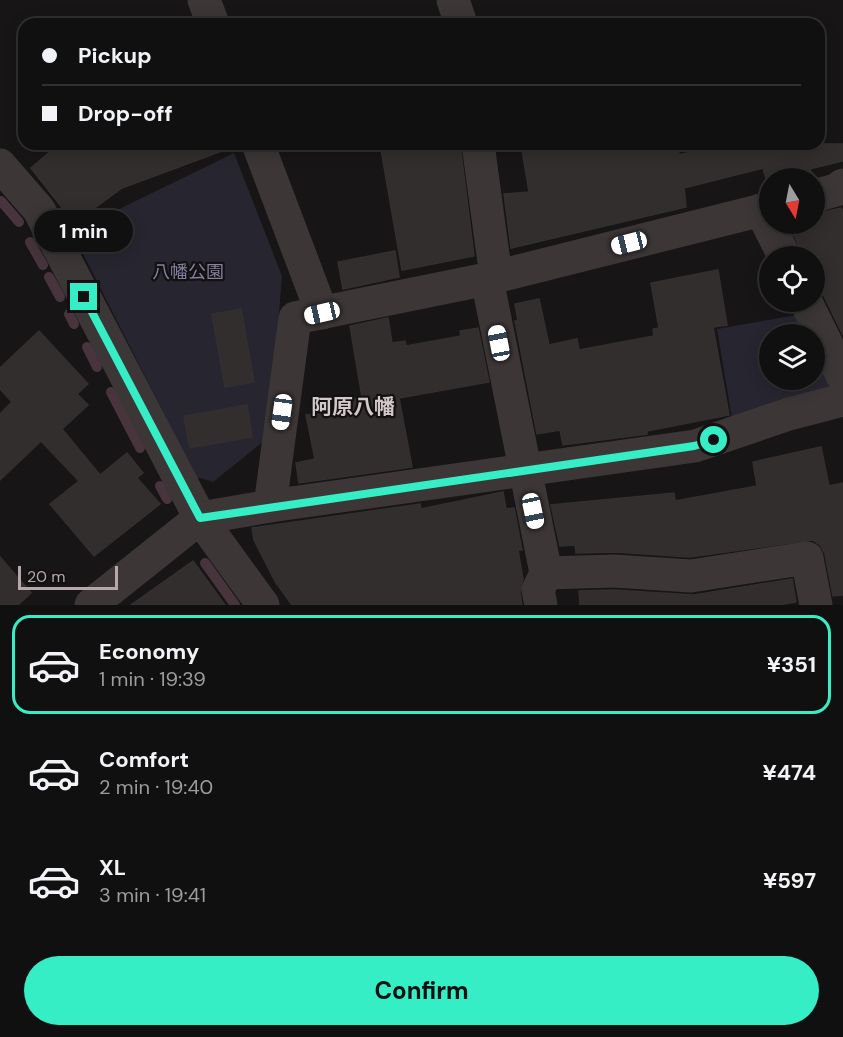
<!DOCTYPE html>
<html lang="en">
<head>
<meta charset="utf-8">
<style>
	:root { --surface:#111010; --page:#1a1919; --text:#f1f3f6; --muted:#9c9d9f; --line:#303030; --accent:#36eec6 }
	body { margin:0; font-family:"DM Sans","Noto Sans JP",sans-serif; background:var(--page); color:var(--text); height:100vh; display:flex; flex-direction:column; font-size:22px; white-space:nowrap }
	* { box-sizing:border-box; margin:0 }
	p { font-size:20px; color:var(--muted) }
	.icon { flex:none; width:33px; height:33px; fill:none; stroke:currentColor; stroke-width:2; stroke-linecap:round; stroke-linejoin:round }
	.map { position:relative; height:605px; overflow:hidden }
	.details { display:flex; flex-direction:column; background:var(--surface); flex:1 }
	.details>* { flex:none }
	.banner { position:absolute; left:18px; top:18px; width:807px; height:132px; border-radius:18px; box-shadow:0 3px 15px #0003,0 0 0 2px var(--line); display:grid; align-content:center; height:132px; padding:0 24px; background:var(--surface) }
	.needle { width:39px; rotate:170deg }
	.fabs { position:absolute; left:759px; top:168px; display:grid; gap:12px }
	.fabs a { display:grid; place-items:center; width:66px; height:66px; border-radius:50%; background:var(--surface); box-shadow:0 3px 15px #0003,0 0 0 2px var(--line); font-size:30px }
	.scale { position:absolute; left:18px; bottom:15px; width:100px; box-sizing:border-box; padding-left:6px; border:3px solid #b7a7aa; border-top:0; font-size:16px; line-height:21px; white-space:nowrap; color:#b7a7aa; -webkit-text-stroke:4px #121010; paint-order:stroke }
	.end { position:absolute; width:27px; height:27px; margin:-14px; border:8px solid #36eec6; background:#111; box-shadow:0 0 0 3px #111 }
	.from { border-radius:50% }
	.bubble { position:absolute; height:42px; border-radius:21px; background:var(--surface); box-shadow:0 3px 15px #0003,0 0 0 2px var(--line); font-size:20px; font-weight:700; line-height:42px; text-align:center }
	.car { position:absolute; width:18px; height:36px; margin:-18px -9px; border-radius:8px; box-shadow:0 0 4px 2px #0007; background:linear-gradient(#fff 24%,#345 0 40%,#fff 0 76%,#345 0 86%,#fff 0) }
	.banner b { display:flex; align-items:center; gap:21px; height:57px; font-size:22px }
	.banner b+b { border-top:2px solid var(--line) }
	.banner i { width:15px; height:15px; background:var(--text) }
	ul { padding:10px 0 0; list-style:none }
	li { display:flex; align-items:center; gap:18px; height:99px; margin:0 12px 9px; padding:0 12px; border:3px solid transparent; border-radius:18px }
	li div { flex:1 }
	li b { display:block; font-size:22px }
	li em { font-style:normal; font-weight:700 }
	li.active { border-color:var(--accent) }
	li>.icon { width:54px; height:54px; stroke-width:1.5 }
	.action { display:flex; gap:12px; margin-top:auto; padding:12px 24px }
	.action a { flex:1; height:69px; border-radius:36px; background:var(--accent); color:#111; font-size:24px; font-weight:700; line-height:69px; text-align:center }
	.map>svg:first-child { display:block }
	.green { fill:#27252f; fill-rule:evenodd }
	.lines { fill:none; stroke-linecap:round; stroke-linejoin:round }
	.stream { stroke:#47343c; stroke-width:10 }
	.building { fill:#312e2d; stroke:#33302f; stroke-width:1.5 }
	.minor { stroke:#3c3636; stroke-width:33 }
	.route { stroke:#36eec6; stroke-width:8 }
	.labels { text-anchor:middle; stroke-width:4.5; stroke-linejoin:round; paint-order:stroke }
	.park-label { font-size:18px; fill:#857fa1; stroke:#121010 }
	.quarter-label { font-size:21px; font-weight:bold; fill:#d3c8ca; stroke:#121010 }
</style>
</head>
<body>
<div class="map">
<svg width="843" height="605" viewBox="0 0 843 605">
	<rect width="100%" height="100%" fill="#171515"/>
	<g class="green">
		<polygon points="234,153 282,276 269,437 213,482 196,477 72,232"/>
		<path d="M807 313 843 390 733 425 717 329ZM770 334H814V380H770Z"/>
	</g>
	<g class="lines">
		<g class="stream">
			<polyline points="1,201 19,222"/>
			<polyline points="30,242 43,265"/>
			<polyline points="49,277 60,297"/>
			<polyline points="69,314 74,324"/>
			<polyline points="87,347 97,367"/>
			<polyline points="111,392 140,448"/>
			<polyline points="160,486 167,499"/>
			<polyline points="205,563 235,605"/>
		</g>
	</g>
	<g class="building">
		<polygon points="59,144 229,144 230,148 122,188 74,223 31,168"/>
		<polygon points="380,144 460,144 474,256 402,270"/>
		<polygon points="521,144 678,144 679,155 721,144 843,144 843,161 809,169 815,176 808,178 770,178 768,185 763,168 684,188 686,207 511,248 504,194 529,192"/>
		<polygon points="841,208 843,211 843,335 823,294 814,286 814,256 803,256 793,233 804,227 802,224 814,224 814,214"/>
		<polygon points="395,251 399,277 343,289 338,262"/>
		<polygon points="718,270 727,325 713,327 729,415 647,431 647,434 563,445 560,430 537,434 515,321 518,321 515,304 539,299 549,345 577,339 579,350 654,336 653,329 659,328 651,283"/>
		<polygon points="241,309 254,382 225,387 212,314"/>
		<polygon points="388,318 392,343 405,341 406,346 461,336 460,331 478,328 489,382 399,398 412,467 299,483 296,463 315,459 306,415 353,407 352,399 362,397 350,326"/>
		<polygon points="39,331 88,384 77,394 88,405 62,429 100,475 127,453 143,473 137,478 160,504 94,556 50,504 79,481 41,441 0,480 0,414 12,402 0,389 0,368"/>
		<polygon points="247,405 252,437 190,448 184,416"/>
		<polygon points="821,447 829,486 843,483 843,595 833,596 825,554 821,546 813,540 690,557 615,552 576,553 575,545 560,546 551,505 674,493 675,501 757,486 753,462"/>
		<polygon points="503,492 506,509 514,508 522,550 518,550 523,579 520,593 522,605 292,605 275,581 254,540 252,528 420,504 421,509"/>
		<polygon points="0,557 31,593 18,605 0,605"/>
		<polygon points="193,561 225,605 131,605"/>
		<polygon points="792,579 796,602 779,605 580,605 579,591 614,590 694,595"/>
	</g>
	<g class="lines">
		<g class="minor">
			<polyline points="204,0 213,24"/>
			<polyline points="453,0 461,24"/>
			<polyline points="258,144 322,313"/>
			<polyline points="478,144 496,277"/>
			<polyline points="0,165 39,210 200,518 263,605"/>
			<polyline points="814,196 836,190 843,185"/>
			<polyline points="761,210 784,256"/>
			<polyline points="487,279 546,573 538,590 541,605"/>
			<polyline points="806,302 843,377"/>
			<polyline points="270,506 295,318 487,279 770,208"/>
			<polyline points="546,573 614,571 691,576 807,558 816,605"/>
			<polyline points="91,605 200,518 270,506 695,446 789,414 843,400"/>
		</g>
	</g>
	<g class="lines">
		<polyline class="route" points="84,297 200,518 694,446 714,440"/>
	</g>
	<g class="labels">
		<g class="park-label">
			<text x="188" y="278">八幡公園</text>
		</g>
		<g class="quarter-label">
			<text x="353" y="414">阿原八幡</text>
		</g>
	</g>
</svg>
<div class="fabs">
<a><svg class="needle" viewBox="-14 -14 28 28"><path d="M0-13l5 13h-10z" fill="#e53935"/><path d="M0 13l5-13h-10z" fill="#9c9d9f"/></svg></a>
<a><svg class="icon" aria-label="locate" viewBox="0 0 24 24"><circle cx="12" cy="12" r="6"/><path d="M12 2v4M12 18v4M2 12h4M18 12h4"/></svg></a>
<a><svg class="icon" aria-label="layers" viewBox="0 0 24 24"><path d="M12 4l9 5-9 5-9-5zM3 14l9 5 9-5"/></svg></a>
</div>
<div class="scale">20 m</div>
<i class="end from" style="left:714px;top:440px"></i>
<i class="end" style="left:84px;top:297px"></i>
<div class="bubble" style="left:34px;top:210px;width:99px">1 min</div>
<i class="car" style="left:629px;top:243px;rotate:256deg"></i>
<i class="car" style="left:322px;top:313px;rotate:257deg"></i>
<i class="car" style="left:499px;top:343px;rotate:349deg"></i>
<i class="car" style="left:282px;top:412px;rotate:188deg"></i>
<i class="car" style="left:533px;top:511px;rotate:168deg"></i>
<div class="banner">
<b><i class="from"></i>Pickup</b>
<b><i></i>Drop-off</b>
</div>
</div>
<section class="details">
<ul>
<li class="active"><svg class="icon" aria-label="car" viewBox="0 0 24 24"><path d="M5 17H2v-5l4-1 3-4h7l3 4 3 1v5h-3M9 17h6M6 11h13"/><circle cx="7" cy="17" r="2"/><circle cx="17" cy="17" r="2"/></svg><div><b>Economy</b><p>1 min · 19:39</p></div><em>¥351</em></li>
<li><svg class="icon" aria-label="car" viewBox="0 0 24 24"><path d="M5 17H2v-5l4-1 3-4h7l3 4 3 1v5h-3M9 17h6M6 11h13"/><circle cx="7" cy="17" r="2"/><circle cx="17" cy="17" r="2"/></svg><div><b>Comfort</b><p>2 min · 19:40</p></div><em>¥474</em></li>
<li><svg class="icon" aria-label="car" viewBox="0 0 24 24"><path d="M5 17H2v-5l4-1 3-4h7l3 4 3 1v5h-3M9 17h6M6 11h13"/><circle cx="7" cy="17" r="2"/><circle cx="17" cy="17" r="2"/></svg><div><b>XL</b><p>3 min · 19:41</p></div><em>¥597</em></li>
</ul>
<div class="action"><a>Confirm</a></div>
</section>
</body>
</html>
